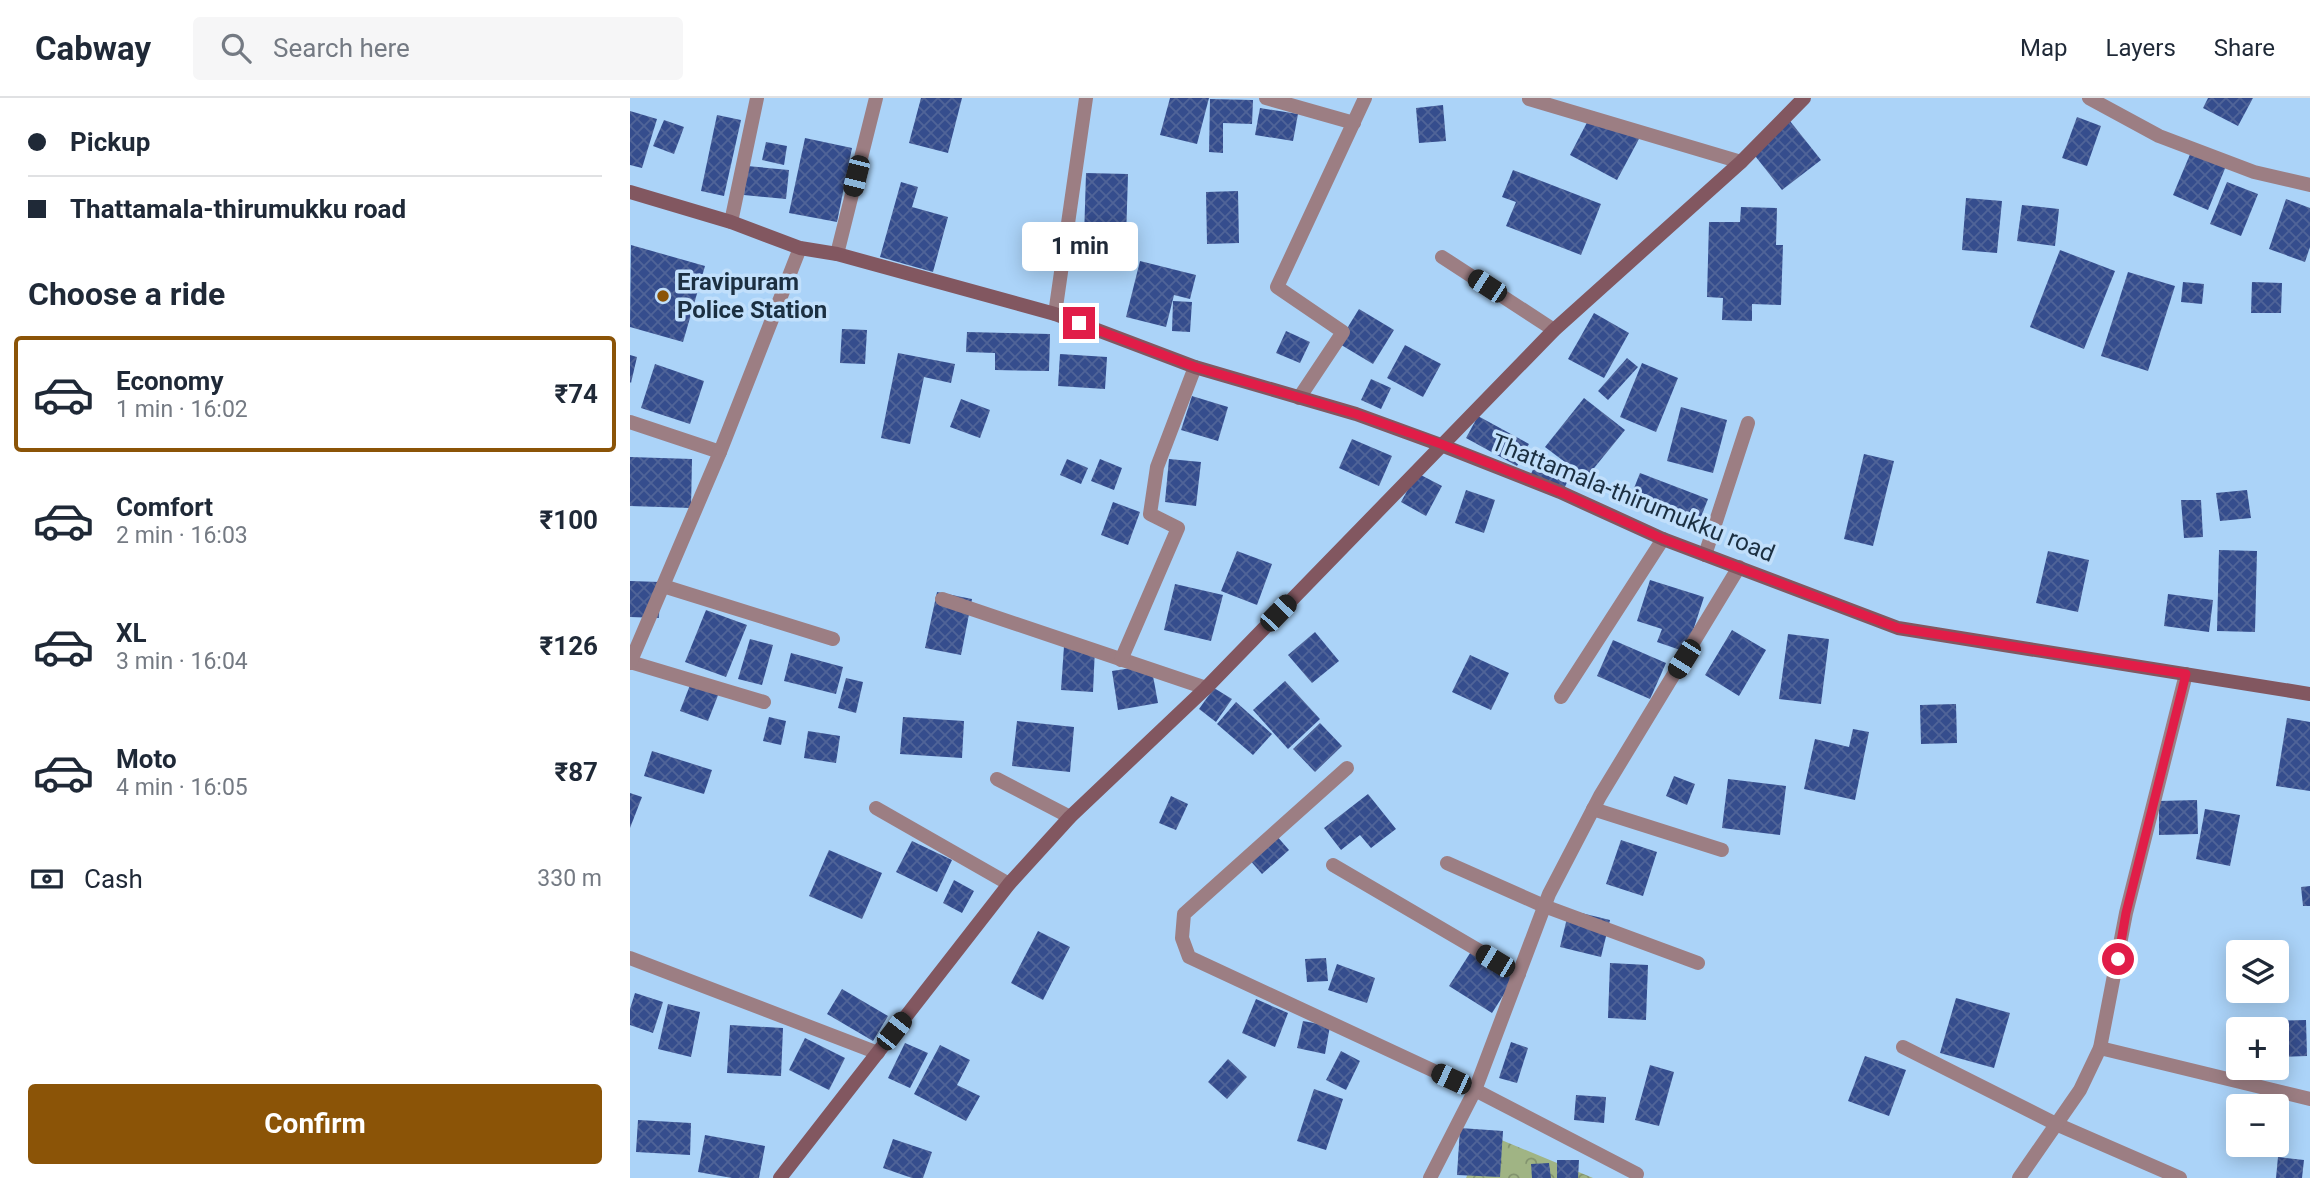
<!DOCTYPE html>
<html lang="en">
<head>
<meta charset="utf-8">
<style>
	:root { --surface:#fff; --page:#f6f6f7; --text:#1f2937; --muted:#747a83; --line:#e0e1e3; --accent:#8b5407 }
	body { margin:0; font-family:Roboto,sans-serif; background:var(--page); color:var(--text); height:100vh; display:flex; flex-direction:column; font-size:26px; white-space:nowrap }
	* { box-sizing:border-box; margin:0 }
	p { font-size:23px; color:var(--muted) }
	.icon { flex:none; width:38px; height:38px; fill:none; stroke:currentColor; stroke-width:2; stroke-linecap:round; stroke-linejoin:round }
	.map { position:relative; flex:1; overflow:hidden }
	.drawer { display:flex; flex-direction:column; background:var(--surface); width:630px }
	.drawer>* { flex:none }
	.banner { display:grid; align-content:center; height:154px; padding:0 28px; background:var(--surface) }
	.controls { position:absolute; left:1596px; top:842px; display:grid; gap:14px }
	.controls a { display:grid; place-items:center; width:63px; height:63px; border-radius:7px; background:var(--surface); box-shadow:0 4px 18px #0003; font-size:35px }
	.end { position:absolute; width:32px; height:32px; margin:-16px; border:9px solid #e11d48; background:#fff; box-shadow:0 0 0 4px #fff }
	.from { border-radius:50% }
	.bubble { position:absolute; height:49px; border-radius:7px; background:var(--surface); box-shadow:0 4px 18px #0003; font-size:23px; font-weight:700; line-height:49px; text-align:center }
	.car { position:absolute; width:21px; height:42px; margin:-21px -10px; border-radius:9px; box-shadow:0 0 5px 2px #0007; background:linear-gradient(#222 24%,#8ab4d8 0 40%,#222 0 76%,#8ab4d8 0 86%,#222 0) }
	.banner b { display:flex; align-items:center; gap:24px; height:66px; font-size:26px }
	.banner b+b { border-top:2px solid var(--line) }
	.banner i { width:18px; height:18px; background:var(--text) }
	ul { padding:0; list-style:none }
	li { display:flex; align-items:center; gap:21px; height:116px; margin:0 14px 10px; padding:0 14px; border:4px solid transparent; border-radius:7px }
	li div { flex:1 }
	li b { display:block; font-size:26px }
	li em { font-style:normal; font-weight:700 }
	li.active { border-color:var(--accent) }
	li>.icon { width:63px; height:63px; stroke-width:1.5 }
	h2 { padding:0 28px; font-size:32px; line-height:84px }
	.pay { display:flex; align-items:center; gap:18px; height:77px; padding:0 28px; font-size:26px }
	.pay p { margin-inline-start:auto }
	.primary-button { display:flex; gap:14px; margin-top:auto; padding:14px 28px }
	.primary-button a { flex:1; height:80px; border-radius:7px; background:var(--accent); color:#fff; font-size:28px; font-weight:700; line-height:80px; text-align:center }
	header { display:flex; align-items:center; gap:42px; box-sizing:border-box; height:98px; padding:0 35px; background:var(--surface); border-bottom:2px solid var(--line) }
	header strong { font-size:33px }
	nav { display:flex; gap:38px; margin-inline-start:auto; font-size:24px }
	.search { width:490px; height:63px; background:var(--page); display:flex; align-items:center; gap:18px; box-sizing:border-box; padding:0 24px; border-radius:7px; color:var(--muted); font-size:26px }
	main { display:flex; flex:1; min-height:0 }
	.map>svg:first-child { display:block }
	.forest { fill:url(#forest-crowns) }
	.building { fill:url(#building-cross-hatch) }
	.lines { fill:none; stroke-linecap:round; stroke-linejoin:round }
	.street { stroke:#9c7e83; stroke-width:14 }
	.secondary { stroke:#825760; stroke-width:14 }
	.route { stroke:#e11d48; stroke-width:9 }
	.poi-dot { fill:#8b5407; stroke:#c1dffb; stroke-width:2.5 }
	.labels { text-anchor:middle; stroke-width:7; stroke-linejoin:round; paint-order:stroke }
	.poi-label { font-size:24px; font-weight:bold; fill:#1b2f41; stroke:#c1dffb; text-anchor:start }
	.street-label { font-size:24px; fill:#1b2f41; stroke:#c1dffb }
</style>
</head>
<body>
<header>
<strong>Cabway</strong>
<div class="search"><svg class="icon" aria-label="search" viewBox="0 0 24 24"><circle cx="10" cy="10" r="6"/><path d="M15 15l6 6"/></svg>Search here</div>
<nav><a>Map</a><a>Layers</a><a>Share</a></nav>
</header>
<main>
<section class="drawer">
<div class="banner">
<b><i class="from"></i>Pickup</b>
<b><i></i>Thattamala-thirumukku road</b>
</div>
<h2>Choose a ride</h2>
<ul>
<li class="active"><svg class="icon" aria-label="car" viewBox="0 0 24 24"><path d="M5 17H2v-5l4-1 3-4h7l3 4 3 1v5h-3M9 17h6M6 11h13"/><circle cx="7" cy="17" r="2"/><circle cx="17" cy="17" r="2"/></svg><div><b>Economy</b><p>1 min · 16:02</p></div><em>₹74</em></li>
<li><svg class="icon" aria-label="car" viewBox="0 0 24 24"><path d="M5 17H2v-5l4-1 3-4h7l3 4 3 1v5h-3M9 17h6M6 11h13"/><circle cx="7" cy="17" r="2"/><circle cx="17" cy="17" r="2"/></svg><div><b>Comfort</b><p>2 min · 16:03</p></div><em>₹100</em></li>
<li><svg class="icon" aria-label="car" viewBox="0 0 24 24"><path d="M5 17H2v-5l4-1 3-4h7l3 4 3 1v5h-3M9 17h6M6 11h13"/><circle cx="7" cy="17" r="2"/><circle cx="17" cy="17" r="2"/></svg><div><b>XL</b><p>3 min · 16:04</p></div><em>₹126</em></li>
<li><svg class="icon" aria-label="car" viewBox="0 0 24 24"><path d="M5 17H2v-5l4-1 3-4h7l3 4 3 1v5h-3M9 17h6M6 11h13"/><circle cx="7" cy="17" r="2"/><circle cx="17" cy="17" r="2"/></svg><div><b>Moto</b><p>4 min · 16:05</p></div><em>₹87</em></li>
</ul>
<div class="pay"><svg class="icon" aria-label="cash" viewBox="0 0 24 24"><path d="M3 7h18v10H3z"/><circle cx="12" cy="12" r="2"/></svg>Cash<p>330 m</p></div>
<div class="primary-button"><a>Confirm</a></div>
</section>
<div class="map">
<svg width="1680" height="1080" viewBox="0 0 1680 1080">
	<defs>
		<pattern id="forest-crowns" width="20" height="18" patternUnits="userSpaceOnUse" patternTransform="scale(1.75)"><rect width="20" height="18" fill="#a0b484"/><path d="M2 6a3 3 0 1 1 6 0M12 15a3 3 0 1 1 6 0" fill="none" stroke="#82936e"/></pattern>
		<pattern id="building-cross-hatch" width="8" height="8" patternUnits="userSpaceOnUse" patternTransform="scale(1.75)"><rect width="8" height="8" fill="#354d8d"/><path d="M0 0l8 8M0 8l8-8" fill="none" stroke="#506498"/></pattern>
	</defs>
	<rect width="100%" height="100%" fill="#abd3f8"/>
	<polygon class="forest" points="857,1036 963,1080 836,1080"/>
	<g class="building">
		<polygon points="291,0 332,0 318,55 279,45"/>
		<polygon points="540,0 579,0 567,46 530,37"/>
		<polygon points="1578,0 1623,0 1608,28 1573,10"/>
		<polygon points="580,1 623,2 622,26 593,25 593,55 579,54"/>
		<polygon points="813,7 816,43 789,45 786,10"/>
		<polygon points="630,10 668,16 663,43 625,37"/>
		<polygon points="0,13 27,21 12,70 0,67"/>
		<polygon points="963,13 1010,39 987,82 940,57"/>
		<polygon points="87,17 111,22 94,98 71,93"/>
		<polygon points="1447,19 1471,28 1457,68 1432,60"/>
		<polygon points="34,22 54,29 44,56 23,48"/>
		<polygon points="1160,23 1191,62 1152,92 1122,54"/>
		<polygon points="175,40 222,50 207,124 159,115"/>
		<polygon points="136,44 157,48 154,67 132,62"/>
		<polygon points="1561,54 1596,68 1578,112 1543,97"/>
		<polygon points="117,68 159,72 156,101 114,97"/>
		<polygon points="883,72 971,106 951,157 876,128 886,104 872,99"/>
		<polygon points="456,75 498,76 496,141 454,140"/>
		<polygon points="271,84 288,89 282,109 318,119 303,174 250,159"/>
		<polygon points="1597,84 1628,96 1611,138 1580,126"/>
		<polygon points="608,93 609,145 577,146 576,94"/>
		<polygon points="1336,100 1372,103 1367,155 1332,152"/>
		<polygon points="1656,101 1680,110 1680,149 1675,164 1639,151"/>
		<polygon points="1392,107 1429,111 1425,148 1387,143"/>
		<polygon points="1111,109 1147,110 1146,147 1153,147 1151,207 1122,206 1122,223 1092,222 1093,200 1077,199 1079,124 1110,124"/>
		<polygon points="1,147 75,168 53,244 0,229"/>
		<polygon points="1430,152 1485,173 1454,251 1400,229"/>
		<polygon points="510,163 566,177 560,201 544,197 536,229 496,219"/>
		<polygon points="1498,174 1545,188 1518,273 1471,258"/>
		<polygon points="1553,184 1574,186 1572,206 1551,204"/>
		<polygon points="1622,184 1652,185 1651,215 1621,215"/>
		<polygon points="543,203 562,204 560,234 542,233"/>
		<polygon points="729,211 764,232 743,266 708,245"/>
		<polygon points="964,215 999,235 974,280 938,261"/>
		<polygon points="212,231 237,232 235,266 210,265"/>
		<polygon points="656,233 680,244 670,265 646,255"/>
		<polygon points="337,234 420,236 419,273 365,272 365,255 336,254"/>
		<polygon points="775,247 811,266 793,299 757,280"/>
		<polygon points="268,255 325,266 321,285 294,279 280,346 251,340"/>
		<polygon points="430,256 477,259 475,291 428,288"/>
		<polygon points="0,257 7,259 1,285 0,284"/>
		<polygon points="997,260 1008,269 978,302 968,293"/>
		<polygon points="1012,265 1048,280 1026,334 990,319"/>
		<polygon points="25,266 74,283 60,326 11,310"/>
		<polygon points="741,281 761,290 751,311 731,302"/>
		<polygon points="562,298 598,309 588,343 551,332"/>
		<polygon points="954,300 995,332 956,380 915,349"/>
		<polygon points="331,301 360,312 350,340 320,329"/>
		<polygon points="1051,309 1097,322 1083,375 1037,363"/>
		<polygon points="848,318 899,346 887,368 836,340"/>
		<polygon points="722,341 762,358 749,388 709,370"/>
		<polygon points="1234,356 1264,363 1243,448 1214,441"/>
		<polygon points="909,358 942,373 934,391 901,376"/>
		<polygon points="0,359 62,361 61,410 0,408"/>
		<polygon points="437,361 458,370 451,386 430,377"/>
		<polygon points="470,361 492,370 484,392 461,383"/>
		<polygon points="539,361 571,364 566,408 535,404"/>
		<polygon points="787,375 812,388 796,418 771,404"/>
		<polygon points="1010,375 1078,401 1067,429 999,403"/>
		<polygon points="836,392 865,402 854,435 825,425"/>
		<polygon points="1617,392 1621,420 1590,423 1586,395"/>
		<polygon points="1551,402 1571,402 1573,439 1554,440"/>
		<polygon points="483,404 510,414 498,447 471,437"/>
		<polygon points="1589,452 1627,453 1625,534 1587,533"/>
		<polygon points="607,453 642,466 627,507 591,493"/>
		<polygon points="1418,453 1459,462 1448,514 1406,505"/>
		<polygon points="1020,482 1074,499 1056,554 1027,544 1032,531 1007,523"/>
		<polygon points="0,483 30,484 29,520 0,519"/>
		<polygon points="545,486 593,497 581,543 534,532"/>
		<polygon points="307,494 342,501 331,557 295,550"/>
		<polygon points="1538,496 1583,502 1579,534 1534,528"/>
		<polygon points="76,512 117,527 96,579 55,564"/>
		<polygon points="1102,532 1136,552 1109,598 1075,577"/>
		<polygon points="685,534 709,563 682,585 658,557"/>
		<polygon points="1158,536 1199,541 1191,606 1149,601"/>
		<polygon points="120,541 143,547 132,587 108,581"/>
		<polygon points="983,542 1036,565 1020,601 967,578"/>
		<polygon points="434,548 465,550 463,594 431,592"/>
		<polygon points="161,555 213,569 206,596 154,583"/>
		<polygon points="840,557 879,575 861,612 822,594"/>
		<polygon points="521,567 528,605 488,612 482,573"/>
		<polygon points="216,580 233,584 226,615 208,610"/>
		<polygon points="62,582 90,592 78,623 50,613"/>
		<polygon points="655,583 690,621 658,651 623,612"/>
		<polygon points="584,590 602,601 586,624 569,611"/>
		<polygon points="606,604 642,636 623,657 587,626"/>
		<polygon points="1326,606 1327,645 1291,646 1290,607"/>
		<polygon points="139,619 156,623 151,647 133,643"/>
		<polygon points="273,619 334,623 332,660 270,656"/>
		<polygon points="1657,620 1680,624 1680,693 1646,688"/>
		<polygon points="387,623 444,629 440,674 382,668"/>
		<polygon points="690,625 712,648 685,674 663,651"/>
		<polygon points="1223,631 1239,634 1225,702 1174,691 1185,641 1219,649"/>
		<polygon points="178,633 210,638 206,665 174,660"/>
		<polygon points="22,653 82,672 74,696 14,678"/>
		<polygon points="1044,678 1065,686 1057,707 1036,698"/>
		<polygon points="1098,681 1156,688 1150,737 1092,730"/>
		<polygon points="0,695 12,699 0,730"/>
		<polygon points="738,696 766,731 741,750 730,737 711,752 694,730"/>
		<polygon points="541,698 558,706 546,732 529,725"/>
		<polygon points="1567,702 1568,736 1529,737 1529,703"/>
		<polygon points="1575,711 1610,717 1600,768 1566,761"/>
		<polygon points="645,736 659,752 632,776 618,760"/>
		<polygon points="991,742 1027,754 1013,798 976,786"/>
		<polygon points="282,743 322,762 307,794 266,774"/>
		<polygon points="199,752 252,775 232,821 179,798"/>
		<polygon points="324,782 344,793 332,815 313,805"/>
		<polygon points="1680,788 1680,808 1673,808 1671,789"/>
		<polygon points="939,812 980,822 971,859 930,849"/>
		<polygon points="408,833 440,849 413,902 381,885"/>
		<polygon points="842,852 885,879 862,915 819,888"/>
		<polygon points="696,860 698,883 677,884 675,861"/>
		<polygon points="980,865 1018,867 1016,922 978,920"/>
		<polygon points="707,866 745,880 737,905 698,892"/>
		<polygon points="212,891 258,918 243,943 197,916"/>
		<polygon points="5,895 33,904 23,935 0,927 0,911"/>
		<polygon points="1326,900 1380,915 1364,970 1310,955"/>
		<polygon points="626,901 658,915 645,949 612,935"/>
		<polygon points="38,906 70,914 61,959 28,951"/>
		<polygon points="1676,922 1677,958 1647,959 1647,931 1638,931 1637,923"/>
		<polygon points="673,923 700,928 695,956 667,950"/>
		<polygon points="100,927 153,930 151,978 97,975"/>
		<polygon points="175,940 215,960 199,992 159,972"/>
		<polygon points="881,944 898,950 887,985 869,980"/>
		<polygon points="275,945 298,955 280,990 258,980"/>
		<polygon points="310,947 340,962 327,987 350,998 336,1023 284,996"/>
		<polygon points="711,953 730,963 716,992 696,982"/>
		<polygon points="1235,958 1276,972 1259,1018 1218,1003"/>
		<polygon points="598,961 617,979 597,1001 578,984"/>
		<polygon points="1020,967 1044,974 1029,1028 1005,1022"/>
		<polygon points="684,991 713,1001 696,1052 667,1043"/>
		<polygon points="946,997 976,999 974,1025 944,1022"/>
		<polygon points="8,1022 61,1025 60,1057 6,1054"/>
		<polygon points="830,1030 873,1033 870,1079 827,1077"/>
		<polygon points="75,1037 135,1048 129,1080 102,1080 68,1074"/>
		<polygon points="263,1041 302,1054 293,1080 282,1080 253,1070"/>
		<polygon points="1648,1059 1674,1062 1672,1080 1646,1080"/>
		<polygon points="927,1062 949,1062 948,1080 927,1080"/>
		<polygon points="919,1065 921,1080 902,1080 901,1066"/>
	</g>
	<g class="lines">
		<g class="street">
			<polyline points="636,0 724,25"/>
			<polyline points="1459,0 1529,38 1624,74 1680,87"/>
			<polyline points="899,1 1111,64"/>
			<polyline points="101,124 127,0"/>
			<polyline points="207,156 246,0"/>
			<polyline points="812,159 924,232"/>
			<polyline points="425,216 456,0"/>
			<polyline points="669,300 713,234 647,189 735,0"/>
			<polyline points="0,324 90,354"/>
			<polyline points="1075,457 1118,325"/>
			<polyline points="33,488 203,541"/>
			<polyline points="312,501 576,590"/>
			<polyline points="491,562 548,430 520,416 527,369 565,269"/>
			<polyline points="0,564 134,604"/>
			<polyline points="0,565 90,354 170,150"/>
			<polyline points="931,599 1033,441"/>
			<polyline points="717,670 554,816 552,840 559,859 845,992 1007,1076"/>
			<polyline points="367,681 440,719"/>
			<polyline points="246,710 379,786"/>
			<polyline points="963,711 1092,752"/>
			<polyline points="817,765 914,808 1068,865"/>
			<polyline points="703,767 889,876"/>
			<polyline points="0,860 248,955"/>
			<polyline points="1273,949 1426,1026 1550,1080"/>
			<polyline points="1470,950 1680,1001"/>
			<polyline points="800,1080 845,992 919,796 970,698 1109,469"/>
			<polyline points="1389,1080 1450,992 1470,950 1496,815 1556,576"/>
		</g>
		<g class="secondary">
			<polyline points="0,94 101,124 170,150 207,156 425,216 565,269 726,316 811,347 930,394 1033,441 1268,530 1680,596"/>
			<polyline points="150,1080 379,786 440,719 576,590 924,232 1111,64 1174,0"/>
		</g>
	</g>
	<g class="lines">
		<polyline class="route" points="449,225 565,269 726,316 811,346 930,394 1033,441 1268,530 1556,576 1496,815 1488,861"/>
	</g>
	<circle class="poi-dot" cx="33" cy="198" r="7"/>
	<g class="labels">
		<g class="poi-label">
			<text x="47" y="192">Eravipuram<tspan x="47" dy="28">Police Station</tspan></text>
		</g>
		<g class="street-label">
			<text transform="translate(1003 400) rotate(22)" y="8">Thattamala-thirumukku road</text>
		</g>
	</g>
</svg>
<div class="controls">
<a><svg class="icon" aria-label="layers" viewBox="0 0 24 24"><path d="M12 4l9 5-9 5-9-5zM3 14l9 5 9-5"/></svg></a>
<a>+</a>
<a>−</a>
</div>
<i class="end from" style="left:1488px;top:861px"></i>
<i class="end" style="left:449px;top:225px"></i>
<div class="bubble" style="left:392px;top:124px;width:116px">1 min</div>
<i class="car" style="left:226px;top:78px;rotate:194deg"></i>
<i class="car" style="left:857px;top:188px;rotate:303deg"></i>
<i class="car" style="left:648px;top:515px;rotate:44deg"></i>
<i class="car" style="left:1054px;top:561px;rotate:212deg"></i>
<i class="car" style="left:865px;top:863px;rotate:301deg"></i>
<i class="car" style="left:264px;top:933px;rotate:38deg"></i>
<i class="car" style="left:821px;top:981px;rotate:295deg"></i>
</div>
</main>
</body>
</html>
